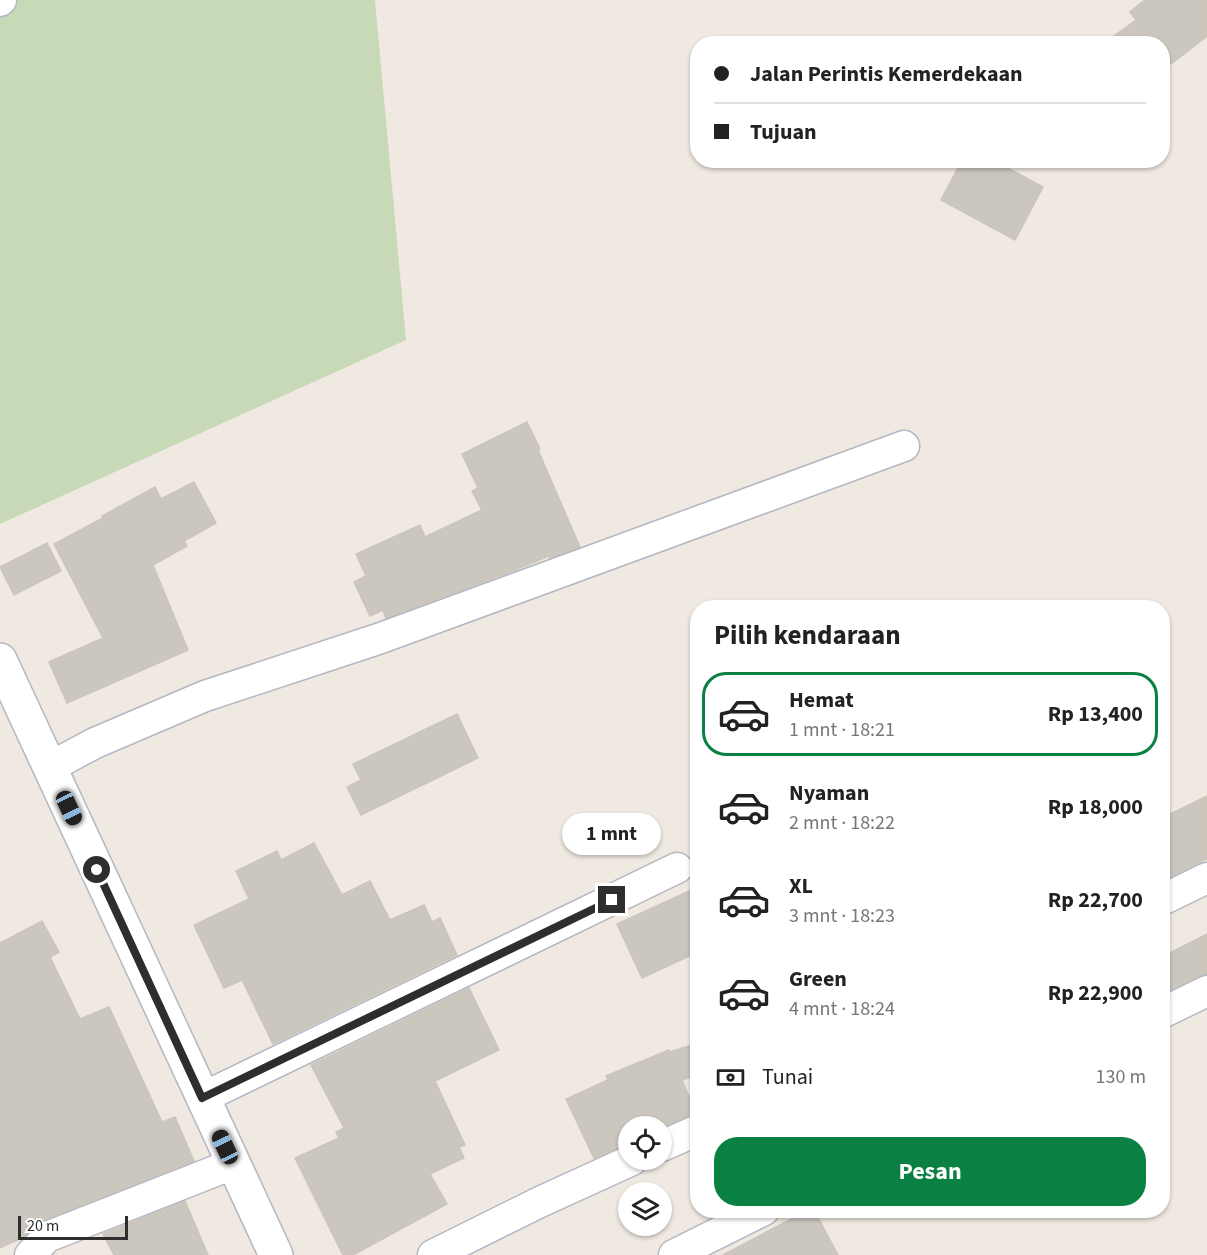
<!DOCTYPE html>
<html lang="id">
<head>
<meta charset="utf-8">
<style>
	:root { --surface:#fff; --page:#f6f6f6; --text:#222; --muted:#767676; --line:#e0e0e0; --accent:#0b8043 }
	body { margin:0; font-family:"Source Sans 3",sans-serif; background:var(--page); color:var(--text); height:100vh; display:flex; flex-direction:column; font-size:22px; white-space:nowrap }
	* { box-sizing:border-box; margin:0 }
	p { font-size:20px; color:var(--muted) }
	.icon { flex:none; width:33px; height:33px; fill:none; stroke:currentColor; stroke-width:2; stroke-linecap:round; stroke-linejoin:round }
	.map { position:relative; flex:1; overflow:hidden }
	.details { position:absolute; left:690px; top:600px; width:480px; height:618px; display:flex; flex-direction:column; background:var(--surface); border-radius:24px; box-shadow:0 2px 4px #0004 }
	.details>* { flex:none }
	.guide { position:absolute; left:690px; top:36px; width:480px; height:132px; border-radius:24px; box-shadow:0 2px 4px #0004; display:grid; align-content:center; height:132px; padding:0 24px; background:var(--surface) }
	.buttons { position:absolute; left:618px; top:1116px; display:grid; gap:12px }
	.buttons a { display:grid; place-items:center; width:54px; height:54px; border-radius:50%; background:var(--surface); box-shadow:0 2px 4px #0004; font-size:30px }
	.scale { position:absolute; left:18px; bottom:15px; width:110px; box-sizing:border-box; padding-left:6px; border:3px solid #2e2e2e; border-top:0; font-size:16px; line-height:21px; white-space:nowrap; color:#2e2e2e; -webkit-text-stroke:4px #fff; paint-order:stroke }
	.end { position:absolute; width:27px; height:27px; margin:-14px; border:8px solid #2e2e2e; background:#fff; box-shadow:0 0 0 3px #fff }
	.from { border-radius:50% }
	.bubble { position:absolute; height:42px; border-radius:21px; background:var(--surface); box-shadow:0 2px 4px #0004; font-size:20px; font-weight:700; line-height:42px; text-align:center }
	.car { position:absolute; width:18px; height:36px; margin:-18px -9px; border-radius:8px; box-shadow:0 0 4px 2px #0007; background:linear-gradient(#222 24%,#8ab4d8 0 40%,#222 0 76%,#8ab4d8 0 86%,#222 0) }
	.guide b { display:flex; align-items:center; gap:21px; height:57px; font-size:22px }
	.guide b+b { border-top:2px solid var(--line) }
	.guide i { width:15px; height:15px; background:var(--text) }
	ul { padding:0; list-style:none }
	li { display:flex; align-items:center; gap:18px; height:84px; margin:0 12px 9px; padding:0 12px; border:3px solid transparent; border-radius:24px }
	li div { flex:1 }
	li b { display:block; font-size:22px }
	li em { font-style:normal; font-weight:700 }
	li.current { border-color:var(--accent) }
	li>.icon { width:54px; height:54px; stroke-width:1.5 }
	h2 { padding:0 24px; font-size:27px; line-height:72px }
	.pay { display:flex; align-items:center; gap:15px; height:66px; padding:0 24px; font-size:22px }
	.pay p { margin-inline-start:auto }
	.action { display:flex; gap:12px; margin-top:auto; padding:12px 24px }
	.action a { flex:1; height:69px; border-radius:24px; background:var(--accent); color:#fff; font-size:24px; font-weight:700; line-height:69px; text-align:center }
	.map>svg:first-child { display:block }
	.cemetery { fill:#c8d9b8 }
	.building { fill:#cbc7bf; stroke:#cbc5ba; stroke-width:1.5 }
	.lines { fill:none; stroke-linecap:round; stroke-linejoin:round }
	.street-casing { stroke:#b4b7c1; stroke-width:33 }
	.secondary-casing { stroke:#b4b7c1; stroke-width:36 }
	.street { stroke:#fff; stroke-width:30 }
	.secondary { stroke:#fff; stroke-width:33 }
	.route { stroke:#2e2e2e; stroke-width:8 }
</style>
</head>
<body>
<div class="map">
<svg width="1207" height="1255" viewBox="0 0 1207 1255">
	<rect width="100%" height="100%" fill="#efe9e1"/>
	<polygon class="cemetery" points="0,0 375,0 406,340 0,524"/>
	<g class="building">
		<polygon points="1145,0 1207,0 1207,36 1171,64 1162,53 1162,44 1103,44 1136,20 1130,12"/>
		<polygon points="962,160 993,160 1043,187 1015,240 941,200"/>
		<polygon points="527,422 540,449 538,450 580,547 550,558 549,556 510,572 386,618 383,610 370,616 354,582 366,576 356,554 420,525 425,537 482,510 472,491 478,488 462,454"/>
		<polygon points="194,482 216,523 184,541 187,546 153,565 188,650 67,703 49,662 103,638 54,544 103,518 102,516 155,487 161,499"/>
		<polygon points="47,543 61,571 14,595 0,567"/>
		<polygon points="457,714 478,758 361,815 347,787 361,780 353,764"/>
		<polygon points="1207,796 1207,859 1162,881 1162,818"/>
		<polygon points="314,843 342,895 370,881 390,920 424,905 432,922 440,918 457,955 273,1044 242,980 224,988 194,925 249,899 236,871 277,851 281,860"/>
		<polygon points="698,887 698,952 642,978 617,924"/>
		<polygon points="42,921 59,952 50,957 80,1019 109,1007 162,1122 175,1117 194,1161 41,1221 22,1238 0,1248 0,943"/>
		<polygon points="1207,934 1207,974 1199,976 1162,994 1162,957"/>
		<polygon points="469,988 499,1050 435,1081 465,1145 459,1147 464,1158 430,1174 447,1204 353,1255 343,1255 295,1158 339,1138 336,1132 344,1128 311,1065"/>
		<polygon points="698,1043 698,1075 682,1080 696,1113 662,1127 628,1126 628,1144 594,1158 566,1099 608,1080 606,1076 669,1050 670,1052"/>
		<polygon points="185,1201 208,1255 114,1255 103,1234"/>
		<polygon points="808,1210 814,1210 838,1255 723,1255"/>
	</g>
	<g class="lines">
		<defs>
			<g id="street">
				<polyline points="0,1 1,0"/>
				<polyline points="50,767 95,743 205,696 381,638 904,446"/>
				<polyline points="1162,900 1207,878"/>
				<polyline points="1162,1013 1207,991"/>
				<polyline points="202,1098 677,868"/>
				<polyline points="662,1146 698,1130"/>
				<polyline points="30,1255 47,1237 233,1164"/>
				<polyline points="433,1255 540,1202 632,1160"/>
				<polyline points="674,1255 764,1210"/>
			</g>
			<polyline id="secondary" points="0,660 276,1255"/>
		</defs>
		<use href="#street" class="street-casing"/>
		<use href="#secondary" class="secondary-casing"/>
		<use href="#street" class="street"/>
		<use href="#secondary" class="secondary"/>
	</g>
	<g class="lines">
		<polyline class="route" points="97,870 202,1098 612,900"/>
	</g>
</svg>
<div class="buttons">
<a><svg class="icon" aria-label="locate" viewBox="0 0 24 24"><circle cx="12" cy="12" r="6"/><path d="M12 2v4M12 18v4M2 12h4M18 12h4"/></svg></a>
<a><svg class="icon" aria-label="layers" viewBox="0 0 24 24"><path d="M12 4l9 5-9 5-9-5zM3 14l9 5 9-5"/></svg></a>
</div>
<div class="scale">20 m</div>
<i class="end from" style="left:97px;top:870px"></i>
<i class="end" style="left:612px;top:900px"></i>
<div class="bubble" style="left:562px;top:813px;width:99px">1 mnt</div>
<i class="car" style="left:69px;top:808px;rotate:155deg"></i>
<i class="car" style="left:225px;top:1147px;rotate:335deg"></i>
<div class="guide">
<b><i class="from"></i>Jalan Perintis Kemerdekaan</b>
<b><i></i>Tujuan</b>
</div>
<section class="details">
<h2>Pilih kendaraan</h2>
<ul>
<li class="current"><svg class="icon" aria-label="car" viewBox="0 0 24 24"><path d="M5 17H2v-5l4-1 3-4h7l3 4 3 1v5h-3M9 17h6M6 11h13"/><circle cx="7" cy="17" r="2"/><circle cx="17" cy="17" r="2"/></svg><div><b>Hemat</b><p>1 mnt · 18:21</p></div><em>Rp 13,400</em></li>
<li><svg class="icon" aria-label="car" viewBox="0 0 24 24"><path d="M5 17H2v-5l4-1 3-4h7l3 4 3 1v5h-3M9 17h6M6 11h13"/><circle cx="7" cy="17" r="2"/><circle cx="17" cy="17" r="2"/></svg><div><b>Nyaman</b><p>2 mnt · 18:22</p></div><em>Rp 18,000</em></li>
<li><svg class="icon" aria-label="car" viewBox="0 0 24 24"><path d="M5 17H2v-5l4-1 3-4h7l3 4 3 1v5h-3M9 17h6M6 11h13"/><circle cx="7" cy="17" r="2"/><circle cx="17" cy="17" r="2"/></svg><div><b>XL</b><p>3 mnt · 18:23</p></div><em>Rp 22,700</em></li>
<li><svg class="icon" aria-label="car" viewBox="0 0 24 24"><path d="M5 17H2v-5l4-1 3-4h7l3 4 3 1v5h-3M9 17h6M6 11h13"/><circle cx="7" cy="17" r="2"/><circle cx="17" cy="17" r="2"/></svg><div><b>Green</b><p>4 mnt · 18:24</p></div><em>Rp 22,900</em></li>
</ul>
<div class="pay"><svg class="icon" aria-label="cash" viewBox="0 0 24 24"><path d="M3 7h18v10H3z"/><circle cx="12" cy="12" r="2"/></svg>Tunai<p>130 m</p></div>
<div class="action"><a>Pesan</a></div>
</section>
</div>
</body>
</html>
